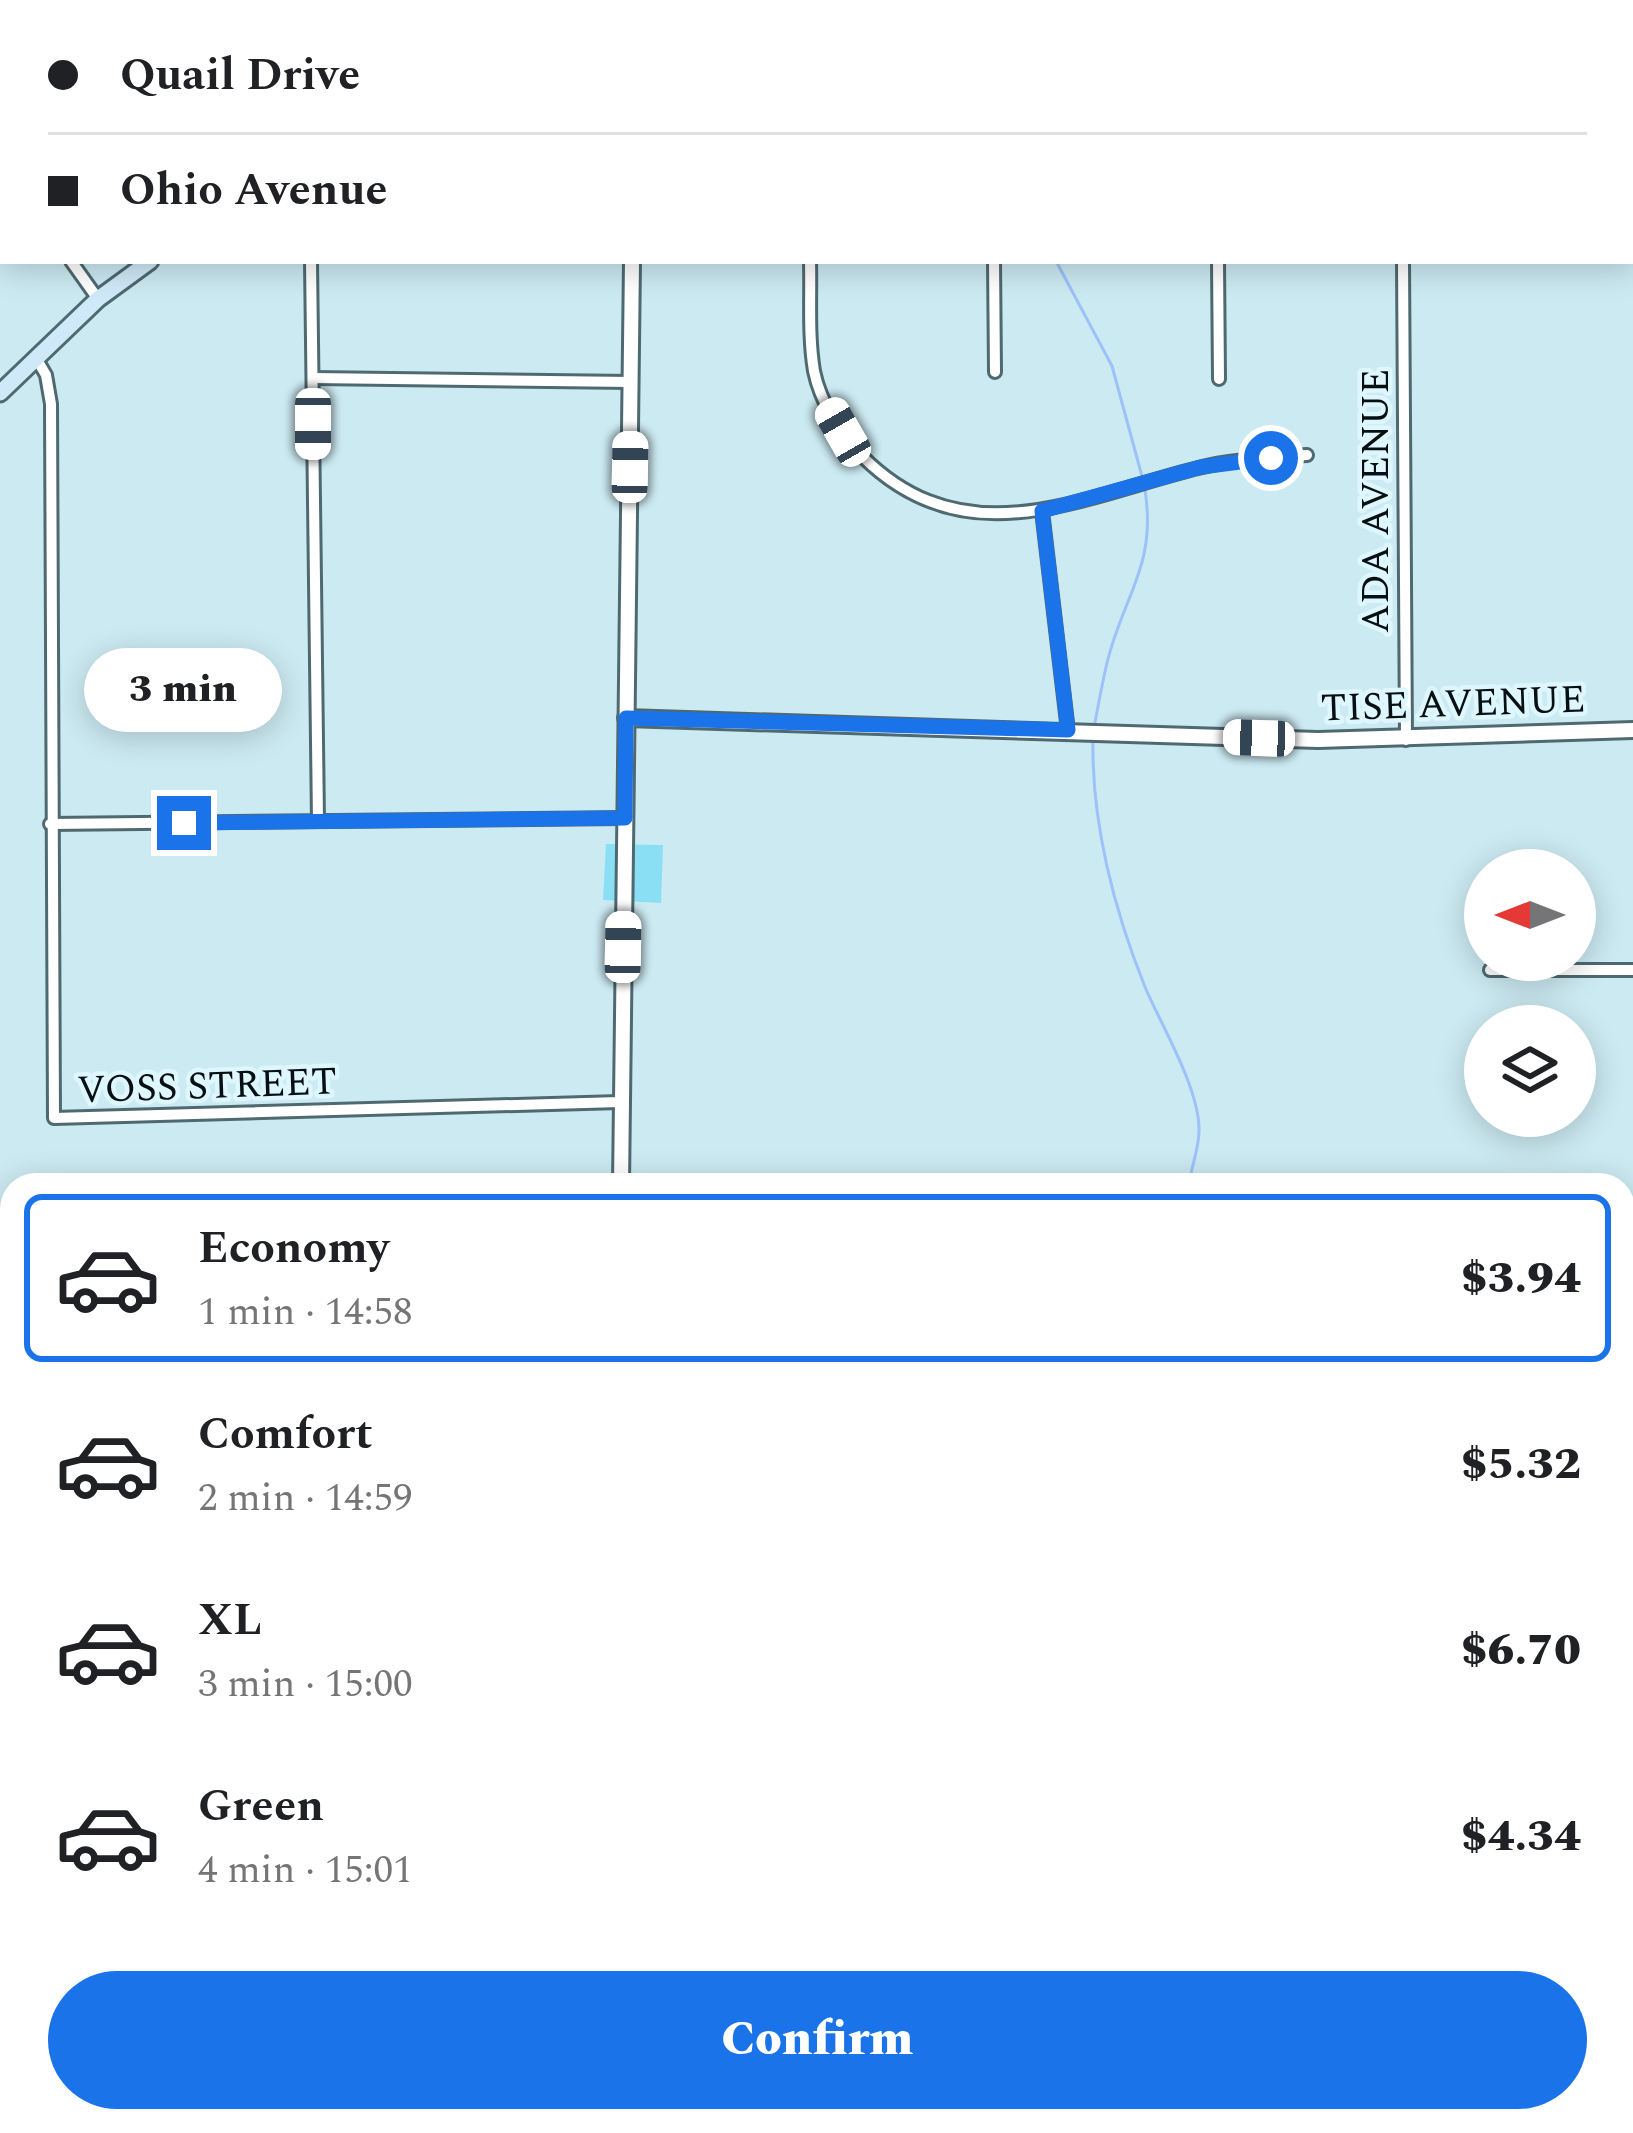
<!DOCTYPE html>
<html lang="en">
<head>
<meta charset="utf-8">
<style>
	:root { --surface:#fff; --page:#f2f2f2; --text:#202124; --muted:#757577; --line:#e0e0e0; --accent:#1a73e8 }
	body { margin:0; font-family:Spectral,serif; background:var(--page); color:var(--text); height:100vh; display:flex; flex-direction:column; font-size:45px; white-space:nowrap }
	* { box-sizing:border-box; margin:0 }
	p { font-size:39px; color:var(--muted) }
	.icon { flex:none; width:66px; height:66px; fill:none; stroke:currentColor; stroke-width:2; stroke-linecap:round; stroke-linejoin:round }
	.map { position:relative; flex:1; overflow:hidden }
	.side { position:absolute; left:0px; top:1173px; width:1635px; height:960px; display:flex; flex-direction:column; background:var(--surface); border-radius:36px 36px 0 0; box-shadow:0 6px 30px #0003 }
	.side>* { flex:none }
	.top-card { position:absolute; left:0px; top:0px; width:1635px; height:264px; box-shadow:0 6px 30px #0003; display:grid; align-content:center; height:264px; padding:0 48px; background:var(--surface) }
	.needle { width:78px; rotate:270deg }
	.tools { position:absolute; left:1464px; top:849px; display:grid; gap:24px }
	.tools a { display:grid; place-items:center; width:132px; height:132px; border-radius:50%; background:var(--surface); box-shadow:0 6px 30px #0003; font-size:60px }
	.end { position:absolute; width:54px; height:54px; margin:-27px; border:15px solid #1a73e8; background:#fff; box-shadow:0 0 0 6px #fff }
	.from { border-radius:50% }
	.bubble { position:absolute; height:84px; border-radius:42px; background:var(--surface); box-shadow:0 6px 30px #0003; font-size:39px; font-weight:800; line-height:84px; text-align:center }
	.car { position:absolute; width:36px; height:72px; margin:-36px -18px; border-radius:15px; box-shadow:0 0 9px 3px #0007; background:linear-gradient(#fff 24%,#345 0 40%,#fff 0 76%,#345 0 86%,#fff 0) }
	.top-card b { display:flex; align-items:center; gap:42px; height:114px; font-size:45px }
	.top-card b+b { border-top:3px solid var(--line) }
	.top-card i { width:30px; height:30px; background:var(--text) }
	ul { padding:21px 0 0; list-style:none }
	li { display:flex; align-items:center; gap:36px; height:168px; margin:0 24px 18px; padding:0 24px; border:6px solid transparent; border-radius:18px }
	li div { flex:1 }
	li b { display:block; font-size:45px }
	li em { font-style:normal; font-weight:800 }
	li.on { border-color:var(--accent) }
	li>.icon { width:108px; height:108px; stroke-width:1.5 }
	.action { display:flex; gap:24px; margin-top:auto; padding:24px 48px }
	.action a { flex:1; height:138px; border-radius:72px; background:var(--accent); color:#fff; font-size:48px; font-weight:800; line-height:138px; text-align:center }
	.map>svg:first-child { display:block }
	.green { fill:#8adff5 }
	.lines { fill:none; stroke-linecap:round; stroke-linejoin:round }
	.stream { stroke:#9cc2f9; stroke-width:3 }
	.minor-casing { stroke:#4f6970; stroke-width:16 }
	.tertiary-casing { stroke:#4f6970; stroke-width:20 }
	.secondary-casing { stroke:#4f6970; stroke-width:21 }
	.minor { stroke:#fff; stroke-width:10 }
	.tertiary { stroke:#fff; stroke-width:14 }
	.secondary { stroke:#d0e9f8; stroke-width:15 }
	.route { stroke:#1a73e8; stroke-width:15 }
	.labels { text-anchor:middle; stroke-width:9; stroke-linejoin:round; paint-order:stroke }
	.street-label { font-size:39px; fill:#061013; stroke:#def6fd }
</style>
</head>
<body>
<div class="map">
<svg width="1633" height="2133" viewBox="0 0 1633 2133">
	<rect width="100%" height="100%" fill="#cceaf2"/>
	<g class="green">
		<polygon points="606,844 663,845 661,903 603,900"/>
		<rect x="0" y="1314" width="12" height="435"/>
	</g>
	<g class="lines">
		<g class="stream">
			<polyline points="1056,261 1112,366 1143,480"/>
			<path d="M1094 728C1098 706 1102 684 1107 663 1123 596 1157 566 1145 490"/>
			<path d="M1093 738C1091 821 1114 910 1145 987 1161 1025 1200 1089 1199 1131 1199 1149 1191 1167 1189 1185"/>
			<polyline points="1623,2022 1633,2029"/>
		</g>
		<defs>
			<g id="minor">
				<polyline points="17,0 17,3"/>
				<polyline points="1090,0 1090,3"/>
				<polyline points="1401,0 1401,3"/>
				<polyline points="1581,0 1581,3"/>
				<polyline points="451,3 451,0"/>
				<polyline points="1632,148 1633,148"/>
				<polyline points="71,261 98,299"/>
				<polyline points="311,261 318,821"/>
				<path d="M810 261C811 297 808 335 814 371 820 401 841 436 863 457 966 559 1081 497 1198 468 1233 459 1271 458 1307 455"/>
				<polyline points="994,261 995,372"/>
				<polyline points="1218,261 1219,379"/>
				<polyline points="1403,261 1406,740"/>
				<polyline points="36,358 46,375 51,404 54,1118 620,1102"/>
				<polyline points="313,378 631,382"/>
				<polyline points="1042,511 1068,731"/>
				<polyline points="50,824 625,818"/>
				<polyline points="1490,970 1633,970"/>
				<polyline points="1623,1857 1633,1857"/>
				<polyline points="0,2059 12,2065"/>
				<polyline points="218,2121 296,2133"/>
			</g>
			<g id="tertiary">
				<polyline points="626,718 1318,740 1633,730"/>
				<polyline points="621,1185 632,261"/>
				<polyline points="1623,1307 1633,1307"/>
				<polyline points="0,1310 12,1310"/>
				<polyline points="611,2133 611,2121"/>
			</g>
			<g id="secondary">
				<polyline points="635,3 635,0"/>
				<polyline points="816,3 824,0"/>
				<polyline points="0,393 98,299 150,261"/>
			</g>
		</defs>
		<use href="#minor" class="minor-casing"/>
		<use href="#tertiary" class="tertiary-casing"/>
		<use href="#secondary" class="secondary-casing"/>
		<use href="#minor" class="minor"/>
		<use href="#tertiary" class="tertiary"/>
		<use href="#secondary" class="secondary"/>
	</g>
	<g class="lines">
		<polyline class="route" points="184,823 625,818 626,718 1068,730 1042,511 1201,467 1271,458"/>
	</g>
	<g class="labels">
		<g class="street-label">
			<text transform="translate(1374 501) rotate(-90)" y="14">ADA AVENUE</text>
			<text transform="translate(1453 702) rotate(-2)" y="14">TISE AVENUE</text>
			<text transform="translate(207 1084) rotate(-2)" y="14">VOSS STREET</text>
		</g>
	</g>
</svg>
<div class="tools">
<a><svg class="needle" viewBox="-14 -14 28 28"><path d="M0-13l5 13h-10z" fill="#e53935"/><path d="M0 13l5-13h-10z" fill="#757577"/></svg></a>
<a><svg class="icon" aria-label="layers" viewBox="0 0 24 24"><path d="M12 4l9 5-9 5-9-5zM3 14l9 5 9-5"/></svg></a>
</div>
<i class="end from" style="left:1271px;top:458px"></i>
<i class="end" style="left:184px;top:823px"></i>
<div class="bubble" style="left:84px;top:648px;width:198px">3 min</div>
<i class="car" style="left:313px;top:424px;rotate:180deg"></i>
<i class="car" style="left:843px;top:432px;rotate:330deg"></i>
<i class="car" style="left:630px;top:467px;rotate:1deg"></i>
<i class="car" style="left:1259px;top:738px;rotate:272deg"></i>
<i class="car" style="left:623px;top:947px;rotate:1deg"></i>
<div class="top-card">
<b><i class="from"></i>Quail Drive</b>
<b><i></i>Ohio Avenue</b>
</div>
<section class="side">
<ul>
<li class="on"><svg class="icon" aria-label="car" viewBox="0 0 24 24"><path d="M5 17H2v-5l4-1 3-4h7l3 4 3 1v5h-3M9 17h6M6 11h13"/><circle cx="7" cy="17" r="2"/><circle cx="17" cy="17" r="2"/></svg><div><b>Economy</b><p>1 min · 14:58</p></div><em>$3.94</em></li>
<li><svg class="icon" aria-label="car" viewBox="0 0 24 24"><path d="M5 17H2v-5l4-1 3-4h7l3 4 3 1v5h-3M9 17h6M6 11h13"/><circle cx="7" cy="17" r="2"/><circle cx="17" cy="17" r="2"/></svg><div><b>Comfort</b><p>2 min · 14:59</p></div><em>$5.32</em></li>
<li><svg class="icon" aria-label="car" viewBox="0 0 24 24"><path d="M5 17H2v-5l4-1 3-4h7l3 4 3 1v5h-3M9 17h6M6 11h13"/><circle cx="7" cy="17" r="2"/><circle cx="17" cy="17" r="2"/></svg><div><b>XL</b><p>3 min · 15:00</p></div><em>$6.70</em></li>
<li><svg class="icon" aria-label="car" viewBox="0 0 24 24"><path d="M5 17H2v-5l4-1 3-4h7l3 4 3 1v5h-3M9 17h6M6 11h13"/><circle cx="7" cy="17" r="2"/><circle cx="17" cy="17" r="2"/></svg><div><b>Green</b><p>4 min · 15:01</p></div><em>$4.34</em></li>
</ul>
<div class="action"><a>Confirm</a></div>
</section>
</div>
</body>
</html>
